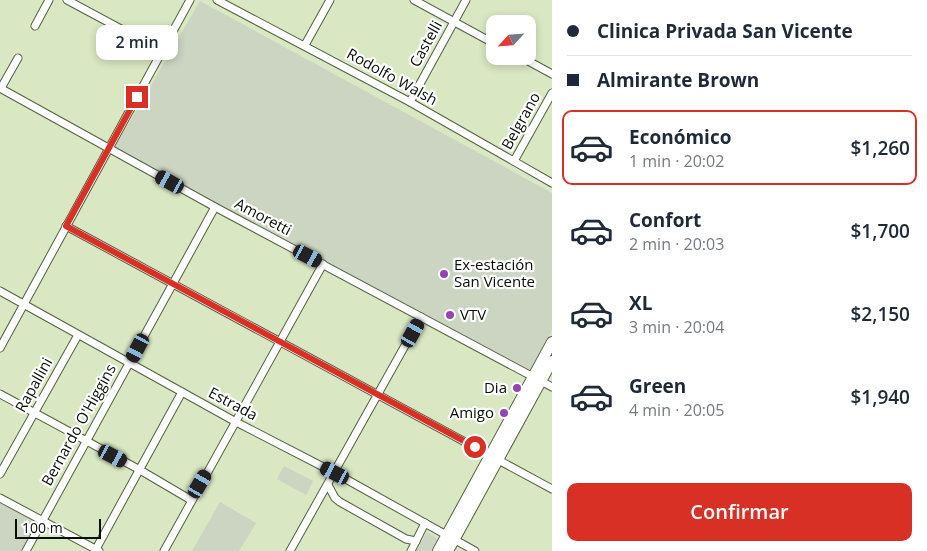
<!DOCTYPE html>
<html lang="es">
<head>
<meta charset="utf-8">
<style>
	:root { --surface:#fff; --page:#f2f2f3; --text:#1f2937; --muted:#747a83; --line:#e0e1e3; --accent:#d93025 }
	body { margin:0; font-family:"Open Sans",sans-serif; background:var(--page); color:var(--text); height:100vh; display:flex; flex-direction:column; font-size:19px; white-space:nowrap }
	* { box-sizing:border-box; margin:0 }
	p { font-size:16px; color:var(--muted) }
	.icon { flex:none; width:28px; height:28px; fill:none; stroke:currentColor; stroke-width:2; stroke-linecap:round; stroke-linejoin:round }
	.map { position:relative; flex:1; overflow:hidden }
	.side { display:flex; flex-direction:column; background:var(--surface); width:375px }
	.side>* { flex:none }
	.hud { display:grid; align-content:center; height:110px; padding:0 15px; background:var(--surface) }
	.needle { width:32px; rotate:244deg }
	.controls { position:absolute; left:486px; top:15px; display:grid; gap:10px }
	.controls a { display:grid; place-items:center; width:50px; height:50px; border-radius:10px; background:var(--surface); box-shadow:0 2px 8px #0003; font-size:25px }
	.scale { position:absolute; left:15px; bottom:12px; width:86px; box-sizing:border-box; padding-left:5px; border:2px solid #090e04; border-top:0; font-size:14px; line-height:18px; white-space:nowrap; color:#090e04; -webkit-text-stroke:4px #fff; paint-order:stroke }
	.end { position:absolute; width:22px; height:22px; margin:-11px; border:6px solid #d93025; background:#fff; box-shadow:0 0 0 2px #fff }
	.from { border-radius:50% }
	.bubble { position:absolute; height:35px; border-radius:10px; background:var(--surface); box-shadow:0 2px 8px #0003; font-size:16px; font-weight:600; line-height:35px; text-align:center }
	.car { position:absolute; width:15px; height:30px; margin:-15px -8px; border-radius:6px; box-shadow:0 0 4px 1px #0007; background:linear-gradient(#222 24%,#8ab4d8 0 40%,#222 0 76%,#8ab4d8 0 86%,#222 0) }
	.hud b { display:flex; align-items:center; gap:18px; height:48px; font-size:19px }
	.hud b+b { border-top:1px solid var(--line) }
	.hud i { width:12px; height:12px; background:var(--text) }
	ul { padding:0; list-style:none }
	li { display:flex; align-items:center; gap:15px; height:75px; margin:0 10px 8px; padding:0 5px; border:2px solid transparent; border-radius:10px }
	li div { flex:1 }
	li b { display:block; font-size:19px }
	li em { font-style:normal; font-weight:600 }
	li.selected { border-color:var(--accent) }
	li>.icon { width:45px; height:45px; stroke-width:1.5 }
	.button { display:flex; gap:10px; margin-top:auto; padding:10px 15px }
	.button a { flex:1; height:58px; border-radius:10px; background:var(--accent); color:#fff; font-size:20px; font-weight:600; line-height:58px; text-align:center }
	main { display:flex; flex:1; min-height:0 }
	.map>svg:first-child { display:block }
	.green { fill:#ccd4c2 }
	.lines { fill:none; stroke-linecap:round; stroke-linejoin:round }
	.minor-casing { stroke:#546041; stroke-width:9 }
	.secondary-casing { stroke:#546041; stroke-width:12 }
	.minor { stroke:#fff; stroke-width:7 }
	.secondary { stroke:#fff; stroke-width:10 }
	.route { stroke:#d93025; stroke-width:6 }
	.poi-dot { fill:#9644b3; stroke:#fff; stroke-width:2 }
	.labels { text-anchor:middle; stroke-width:4.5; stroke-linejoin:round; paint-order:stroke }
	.street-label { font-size:15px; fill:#090e04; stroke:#fff }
	.poi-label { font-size:15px; fill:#090e04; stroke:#fff; text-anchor:start }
</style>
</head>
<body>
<main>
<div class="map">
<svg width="552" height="551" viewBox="0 0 552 551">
	<rect width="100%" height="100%" fill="#d9e7c3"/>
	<g class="green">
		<polygon points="200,1 552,193 552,330 530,373 421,317 115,147"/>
		<polygon points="284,466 313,481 306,495 277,479"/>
		<polygon points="220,502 256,523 239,551 192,551"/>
		<polygon points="0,503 36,523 21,551 0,551"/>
		<polygon points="427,532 441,541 435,551 416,551"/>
	</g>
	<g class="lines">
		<defs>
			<g id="minor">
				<polyline points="67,0 162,51"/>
				<polyline points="217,0 410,102 552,183"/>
				<polyline points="414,0 495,44"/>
				<polyline points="35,26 49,0"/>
				<polyline points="305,45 330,0"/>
				<polyline points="519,56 552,74"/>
				<polyline points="0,88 215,207 552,387"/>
				<polyline points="1,88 18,58"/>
				<polyline points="410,102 466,0"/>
				<polyline points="514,161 552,93"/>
				<polyline points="66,226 552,489"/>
				<polyline points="0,291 236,422 335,473 475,551"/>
				<polyline points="0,348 190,0"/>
				<polyline points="0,394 140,470 191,500"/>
				<polyline points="0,474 78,335"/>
				<polyline points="328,485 335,498 340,502 406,539 416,541"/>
				<polyline points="0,498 99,551"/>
				<polyline points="96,549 182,392"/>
				<polyline points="26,551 215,207"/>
				<polyline points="164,551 323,264"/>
				<polyline points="290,551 421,317"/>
				<polyline points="411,551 425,523"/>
			</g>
			<g id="secondary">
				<polyline points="438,551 552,342"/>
				<polyline points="448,551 552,361"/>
			</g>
		</defs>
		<use href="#minor" class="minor-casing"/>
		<use href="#secondary" class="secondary-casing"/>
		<use href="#minor" class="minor"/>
		<use href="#secondary" class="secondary"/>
	</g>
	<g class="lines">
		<polyline class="route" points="137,97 66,226 475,447"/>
	</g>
	<g class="poi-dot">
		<circle cx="444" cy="274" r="5"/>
		<circle cx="450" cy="315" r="5"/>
		<circle cx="517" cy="388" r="5"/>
		<circle cx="504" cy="413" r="5"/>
	</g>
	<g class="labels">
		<g class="street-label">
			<text transform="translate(426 44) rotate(-61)" y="5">Castelli</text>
			<text transform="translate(392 77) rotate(29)" y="5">Rodolfo Walsh</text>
			<text transform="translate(521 121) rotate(-61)" y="5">Belgrano</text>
			<text transform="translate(263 217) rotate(28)" y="5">Amoretti</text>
			<text transform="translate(34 385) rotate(-61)" y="5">Rapallini</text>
			<text transform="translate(233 404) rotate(28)" y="5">Estrada</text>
			<text transform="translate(79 425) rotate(-61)" y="5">Bernardo O'Higgins</text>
		</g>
		<g class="poi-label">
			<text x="454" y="270">Ex-estación<tspan x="454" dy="17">San Vicente</tspan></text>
			<text x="460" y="320">VTV</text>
			<text x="507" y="393" text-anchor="end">Dia</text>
			<text x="494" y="418" text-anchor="end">Amigo</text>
		</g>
	</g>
</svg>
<div class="controls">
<a><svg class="needle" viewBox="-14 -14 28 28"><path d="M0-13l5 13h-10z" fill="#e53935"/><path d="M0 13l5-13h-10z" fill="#747a83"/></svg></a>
</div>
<div class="scale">100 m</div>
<i class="end from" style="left:475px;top:447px"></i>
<i class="end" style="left:137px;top:97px"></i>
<div class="bubble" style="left:96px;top:25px;width:82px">2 min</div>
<i class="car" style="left:170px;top:182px;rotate:299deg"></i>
<i class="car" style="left:308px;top:256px;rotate:118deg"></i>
<i class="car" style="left:413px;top:333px;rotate:29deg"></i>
<i class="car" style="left:138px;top:348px;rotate:208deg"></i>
<i class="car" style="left:113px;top:456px;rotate:118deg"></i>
<i class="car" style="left:335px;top:473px;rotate:297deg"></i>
<i class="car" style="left:200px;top:484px;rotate:30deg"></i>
</div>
<section class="side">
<div class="hud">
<b><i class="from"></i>Clinica Privada San Vicente</b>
<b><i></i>Almirante Brown</b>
</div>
<ul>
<li class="selected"><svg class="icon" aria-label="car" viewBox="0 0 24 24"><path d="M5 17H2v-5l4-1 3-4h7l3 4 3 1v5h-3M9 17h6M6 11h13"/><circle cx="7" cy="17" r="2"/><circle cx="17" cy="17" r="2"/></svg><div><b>Económico</b><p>1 min · 20:02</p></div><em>$1,260</em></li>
<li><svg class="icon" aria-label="car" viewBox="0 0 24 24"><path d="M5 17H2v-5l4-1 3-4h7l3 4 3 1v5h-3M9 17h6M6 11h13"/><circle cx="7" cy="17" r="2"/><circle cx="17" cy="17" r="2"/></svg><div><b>Confort</b><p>2 min · 20:03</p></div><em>$1,700</em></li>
<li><svg class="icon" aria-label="car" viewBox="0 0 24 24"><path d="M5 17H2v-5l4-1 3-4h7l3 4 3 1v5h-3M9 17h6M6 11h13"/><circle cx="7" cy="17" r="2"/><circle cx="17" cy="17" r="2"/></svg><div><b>XL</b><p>3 min · 20:04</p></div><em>$2,150</em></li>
<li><svg class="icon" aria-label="car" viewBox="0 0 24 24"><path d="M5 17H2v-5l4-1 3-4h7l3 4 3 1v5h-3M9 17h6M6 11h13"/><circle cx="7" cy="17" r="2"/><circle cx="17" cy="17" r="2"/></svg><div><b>Green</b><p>4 min · 20:05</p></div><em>$1,940</em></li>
</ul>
<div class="button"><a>Confirmar</a></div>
</section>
</main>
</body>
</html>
